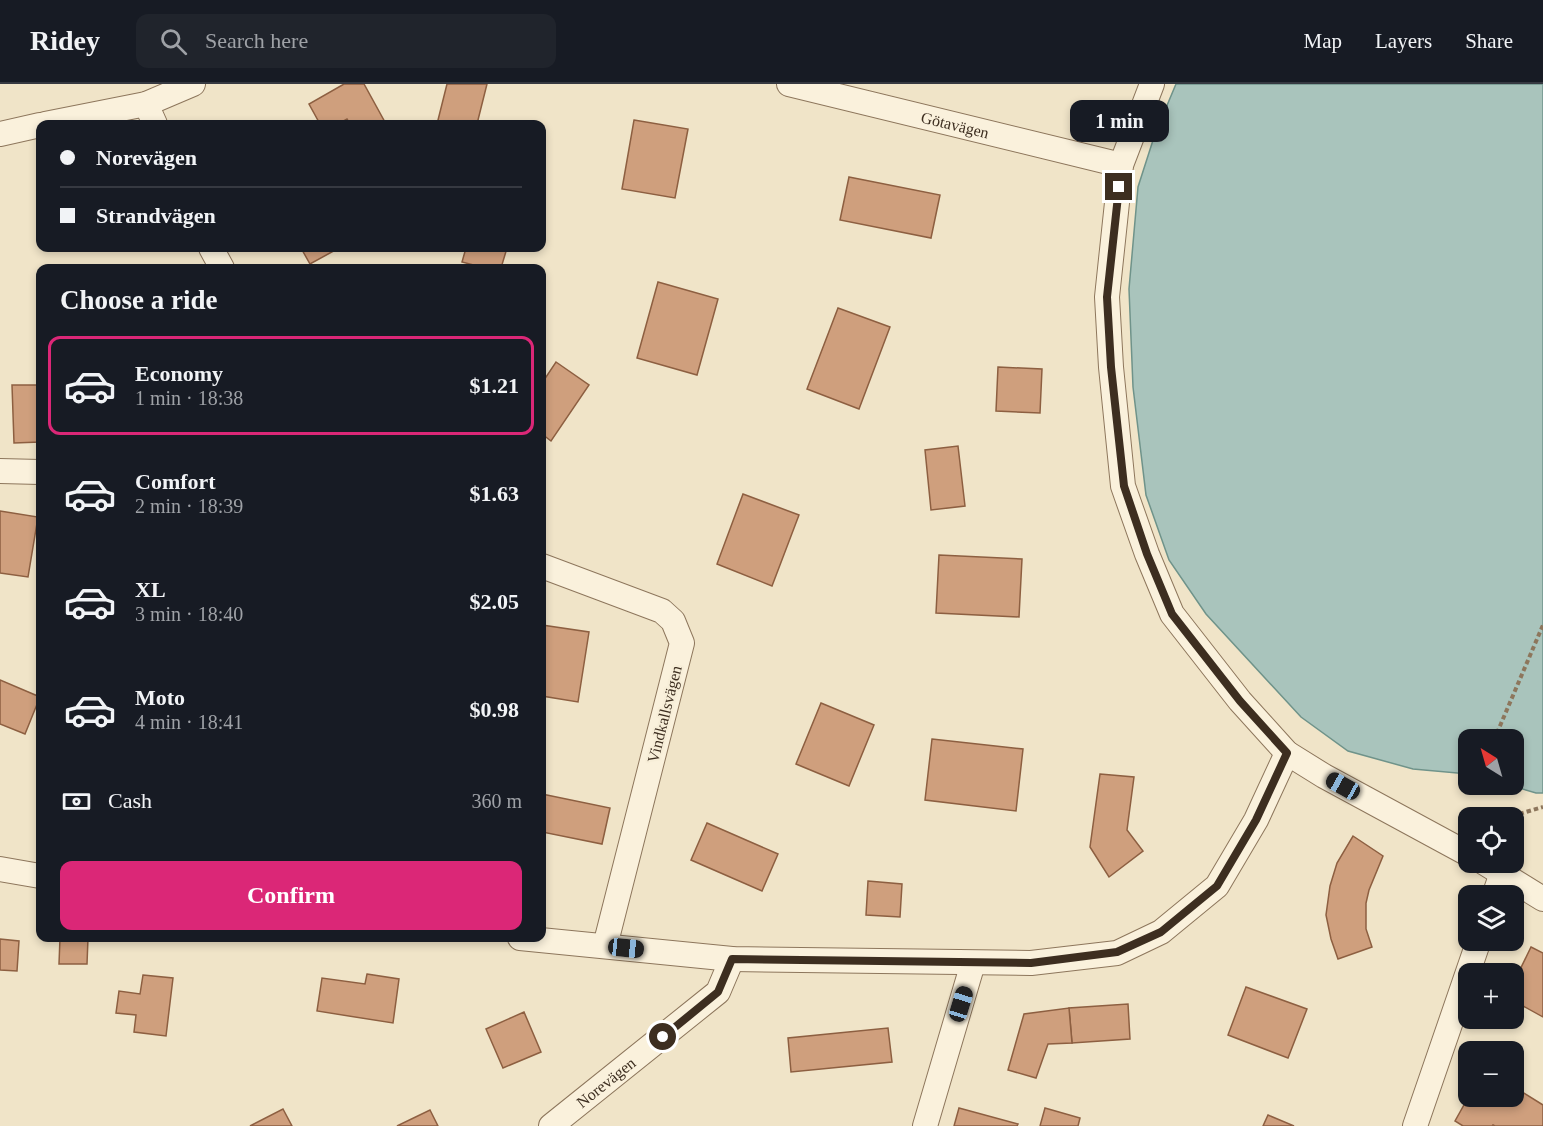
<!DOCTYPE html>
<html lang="en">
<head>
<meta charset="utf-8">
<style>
	:root { --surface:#171b24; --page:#20242c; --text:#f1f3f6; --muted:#9ea1a6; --line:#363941; --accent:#db2777 }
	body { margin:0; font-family:"Times New Roman",serif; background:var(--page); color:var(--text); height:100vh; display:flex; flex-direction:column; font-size:22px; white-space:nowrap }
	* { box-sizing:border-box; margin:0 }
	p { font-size:20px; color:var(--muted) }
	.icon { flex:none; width:33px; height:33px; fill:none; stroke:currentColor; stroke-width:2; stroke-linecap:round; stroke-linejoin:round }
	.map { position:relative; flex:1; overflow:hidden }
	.details { position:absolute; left:36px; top:180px; width:510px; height:678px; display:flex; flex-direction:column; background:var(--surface); border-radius:12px; box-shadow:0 3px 9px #0003 }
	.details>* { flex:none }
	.banner { position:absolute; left:36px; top:36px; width:510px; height:132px; border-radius:12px; box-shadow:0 3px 9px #0003; display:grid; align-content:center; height:132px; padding:0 24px; background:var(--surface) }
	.needle { width:39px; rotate:323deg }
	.tools { position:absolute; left:1458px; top:645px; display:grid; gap:12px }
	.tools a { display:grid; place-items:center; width:66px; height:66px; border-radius:12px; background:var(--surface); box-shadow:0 3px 9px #0003; font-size:30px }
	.end { position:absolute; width:27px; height:27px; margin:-14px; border:8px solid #3d2e20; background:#fff; box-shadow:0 0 0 3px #fff }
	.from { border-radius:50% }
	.bubble { position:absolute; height:42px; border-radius:12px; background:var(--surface); box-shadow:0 3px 9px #0003; font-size:20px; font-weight:600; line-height:42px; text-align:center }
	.car { position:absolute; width:18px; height:36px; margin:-18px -9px; border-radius:8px; box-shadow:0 0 4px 2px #0007; background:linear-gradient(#222 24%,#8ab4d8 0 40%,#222 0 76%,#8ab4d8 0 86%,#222 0) }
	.banner b { display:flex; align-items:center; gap:21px; height:57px; font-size:22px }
	.banner b+b { border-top:2px solid var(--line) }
	.banner i { width:15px; height:15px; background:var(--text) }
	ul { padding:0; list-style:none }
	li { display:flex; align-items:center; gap:18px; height:99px; margin:0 12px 9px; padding:0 12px; border:3px solid transparent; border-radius:12px }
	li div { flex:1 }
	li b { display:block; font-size:22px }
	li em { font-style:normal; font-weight:600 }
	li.on { border-color:var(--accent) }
	li>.icon { width:54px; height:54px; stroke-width:1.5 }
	h2 { padding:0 24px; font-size:27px; line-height:72px }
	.pay { display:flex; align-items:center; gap:15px; height:66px; padding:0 24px; font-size:22px }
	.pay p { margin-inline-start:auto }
	.button { display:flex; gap:12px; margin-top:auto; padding:12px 24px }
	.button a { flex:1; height:69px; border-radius:12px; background:var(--accent); color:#fff; font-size:24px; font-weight:600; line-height:69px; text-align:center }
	header { display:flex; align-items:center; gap:36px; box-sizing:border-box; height:84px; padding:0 30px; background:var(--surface); border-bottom:2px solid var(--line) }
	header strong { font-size:28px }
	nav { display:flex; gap:33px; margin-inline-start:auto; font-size:21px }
	.search { width:420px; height:54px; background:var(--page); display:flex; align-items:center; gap:15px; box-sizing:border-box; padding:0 21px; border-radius:12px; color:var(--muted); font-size:22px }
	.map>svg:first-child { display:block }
	.water { fill:#a9c4bc; stroke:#6f938a; stroke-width:1.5 }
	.building { fill:#cf9f7d; stroke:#8d5f41; stroke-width:1.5 }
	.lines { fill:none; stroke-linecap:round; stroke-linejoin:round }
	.minor-casing { stroke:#8d765c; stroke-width:26 }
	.path { stroke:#8d765c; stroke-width:4; stroke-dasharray:4.5 3; stroke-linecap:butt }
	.minor { stroke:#faf1dc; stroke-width:24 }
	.route { stroke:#3d2e20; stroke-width:8 }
	.labels { text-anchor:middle; stroke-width:4.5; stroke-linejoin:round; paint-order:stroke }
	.street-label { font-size:16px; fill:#3d2e20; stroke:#f7eed8 }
</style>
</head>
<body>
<header>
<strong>Ridey</strong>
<div class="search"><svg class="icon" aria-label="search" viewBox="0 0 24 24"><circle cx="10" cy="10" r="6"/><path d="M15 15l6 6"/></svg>Search here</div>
<nav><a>Map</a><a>Layers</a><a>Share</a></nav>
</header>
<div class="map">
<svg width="1543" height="1042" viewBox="0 0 1543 1042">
	<rect width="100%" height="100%" fill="#f0e4c8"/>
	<polygon class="water" points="1176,0 1543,0 1543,709 1536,709 1509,701 1514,700 1514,656 1468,656 1468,690 1413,685 1348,667 1301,633 1206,530 1169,476 1146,411 1133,303 1129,205 1138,103 1155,50"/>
	<g class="building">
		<polygon points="344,0 364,0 386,40 350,40 347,35 338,40 320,40 309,20"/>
		<polygon points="447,0 487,0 477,40 437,40"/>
		<polygon points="634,36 688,45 675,114 622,105"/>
		<polygon points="849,93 940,111 931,154 840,136"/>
		<polygon points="301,164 339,164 310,180"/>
		<polygon points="466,164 507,164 501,184 485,184 462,178"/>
		<polygon points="658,198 718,215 697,291 637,274"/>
		<polygon points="838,224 890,243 859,325 807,305"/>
		<polygon points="556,278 589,301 551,357 542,350 542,299"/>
		<polygon points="998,283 1042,285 1040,329 996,327"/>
		<polygon points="12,301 40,301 40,358 14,359"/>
		<polygon points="958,362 965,422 931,426 925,366"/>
		<polygon points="743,410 799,431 772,502 717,480"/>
		<polygon points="0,427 38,433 28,493 0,489"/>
		<polygon points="939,471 1022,475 1019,533 936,529"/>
		<polygon points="542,541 589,548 578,618 542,612"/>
		<polygon points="0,596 40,613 25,650 0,640"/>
		<polygon points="821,619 874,641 849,702 796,680"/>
		<polygon points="932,655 1023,665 1016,727 925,716"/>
		<polygon points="1100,690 1134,693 1127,746 1143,767 1109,793 1090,763"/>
		<polygon points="542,710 610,724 602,760 542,748"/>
		<polygon points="707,739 778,770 762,807 691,776"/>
		<polygon points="1353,752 1383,772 1369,806 1366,819 1366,845 1372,863 1338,875 1331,855 1326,831 1330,802 1337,779"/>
		<polygon points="868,797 902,800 900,833 866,831"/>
		<polygon points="60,854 88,854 87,880 59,880"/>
		<polygon points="0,855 19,857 17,887 0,886"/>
		<polygon points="1531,863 1543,869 1543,933 1514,917 1514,898"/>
		<polygon points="367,890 399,895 393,939 317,927 322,894 365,900"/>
		<polygon points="143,891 173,894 166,952 134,948 136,931 116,929 119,907 140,910"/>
		<polygon points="1246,903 1307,925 1288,974 1228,951"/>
		<polygon points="1128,920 1130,955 1072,959 1069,924"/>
		<polygon points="1069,924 1072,959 1048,960 1036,994 1008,986 1024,930"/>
		<polygon points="524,928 541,968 503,984 486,945"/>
		<polygon points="888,944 892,978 791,988 788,954"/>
		<polygon points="1514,1003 1543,1021 1543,1042 1495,1042 1493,1041 1492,1042 1463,1042 1455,1037 1469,1012 1514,1012"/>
		<polygon points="959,1024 1018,1040 1017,1042 954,1042"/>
		<polygon points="1045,1024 1080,1034 1078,1042 1040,1042"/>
		<polygon points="283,1025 292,1042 250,1042"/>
		<polygon points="430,1026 438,1042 397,1042"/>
		<polygon points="1268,1031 1294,1042 1263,1042"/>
	</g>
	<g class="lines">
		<defs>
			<g id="minor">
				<path id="s1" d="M789 0 1121 81"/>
				<polyline points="1152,0 1121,81 1107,213 1111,283 1123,402 1147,470 1172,530 1240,617 1287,669 1324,692 1468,770"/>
				<polyline points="146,20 155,40"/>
				<polyline points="45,40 146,20 193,0"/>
				<polyline points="0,50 40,41"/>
				<polyline points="211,164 222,184"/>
				<polyline points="0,387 40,388"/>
				<polyline points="542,482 662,527 673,537 682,559 605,862"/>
				<polyline points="1483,778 1543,815"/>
				<polyline points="0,785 40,792"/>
				<polyline points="1494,812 1502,789"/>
				<polyline points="520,854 732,875 1031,879 1117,869 1161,848 1217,802 1256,736 1287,669"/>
				<path id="s2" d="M551 1042 718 908 732 875"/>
				<polyline points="925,1042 973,879"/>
				<polyline points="1415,1042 1479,856"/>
			</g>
		</defs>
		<use href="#minor" class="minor-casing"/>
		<g class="path">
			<polyline points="1494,656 1543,541"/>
			<polyline points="1505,734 1543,723"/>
		</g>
		<use href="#minor" class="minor"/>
	</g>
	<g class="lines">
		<polyline class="route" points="663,953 718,908 732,875 1031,879 1117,868 1161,848 1217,802 1256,736 1287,669 1240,617 1172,530 1147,470 1124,402 1111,283 1107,213 1119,103"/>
	</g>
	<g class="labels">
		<g class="street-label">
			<text dy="6" stroke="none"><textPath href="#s1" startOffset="171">Götavägen</textPath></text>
			<text transform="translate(664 630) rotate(-76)" y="6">Vindkallsvägen</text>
			<text dy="6" stroke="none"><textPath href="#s2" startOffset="70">Norevägen</textPath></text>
		</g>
	</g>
</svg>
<div class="tools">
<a><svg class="needle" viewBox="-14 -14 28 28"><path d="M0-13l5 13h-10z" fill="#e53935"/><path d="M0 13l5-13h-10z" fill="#9ea1a6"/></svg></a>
<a><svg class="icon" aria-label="locate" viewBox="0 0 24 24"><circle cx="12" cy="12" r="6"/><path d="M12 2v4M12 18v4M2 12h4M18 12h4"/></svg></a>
<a><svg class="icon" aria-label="layers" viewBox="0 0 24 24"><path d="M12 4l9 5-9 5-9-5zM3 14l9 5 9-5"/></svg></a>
<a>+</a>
<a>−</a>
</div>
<i class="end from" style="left:663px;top:953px"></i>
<i class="end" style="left:1119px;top:103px"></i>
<div class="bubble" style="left:1070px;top:16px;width:99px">1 min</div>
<i class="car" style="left:1343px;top:702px;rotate:299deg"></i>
<i class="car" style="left:626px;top:864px;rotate:96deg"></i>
<i class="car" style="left:961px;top:920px;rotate:17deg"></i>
<div class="banner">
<b><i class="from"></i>Norevägen</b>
<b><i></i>Strandvägen</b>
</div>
<section class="details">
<h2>Choose a ride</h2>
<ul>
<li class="on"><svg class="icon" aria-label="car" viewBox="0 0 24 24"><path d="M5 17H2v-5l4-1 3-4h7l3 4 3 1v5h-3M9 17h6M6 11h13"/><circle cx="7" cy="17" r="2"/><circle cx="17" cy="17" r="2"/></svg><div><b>Economy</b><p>1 min · 18:38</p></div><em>$1.21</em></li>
<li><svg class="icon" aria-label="car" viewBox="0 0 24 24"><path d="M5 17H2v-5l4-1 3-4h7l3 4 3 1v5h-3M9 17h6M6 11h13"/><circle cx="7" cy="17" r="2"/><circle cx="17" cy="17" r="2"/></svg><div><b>Comfort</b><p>2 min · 18:39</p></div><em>$1.63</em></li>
<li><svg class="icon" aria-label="car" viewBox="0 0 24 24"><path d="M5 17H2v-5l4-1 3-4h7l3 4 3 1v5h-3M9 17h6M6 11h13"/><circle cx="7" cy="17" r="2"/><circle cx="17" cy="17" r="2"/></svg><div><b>XL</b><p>3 min · 18:40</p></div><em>$2.05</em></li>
<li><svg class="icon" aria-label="car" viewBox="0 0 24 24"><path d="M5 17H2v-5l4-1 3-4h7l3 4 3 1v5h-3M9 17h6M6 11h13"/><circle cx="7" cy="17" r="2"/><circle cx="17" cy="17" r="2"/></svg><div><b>Moto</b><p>4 min · 18:41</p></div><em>$0.98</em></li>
</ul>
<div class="pay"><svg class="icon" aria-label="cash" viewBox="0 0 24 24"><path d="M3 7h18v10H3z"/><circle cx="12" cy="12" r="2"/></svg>Cash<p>360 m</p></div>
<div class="button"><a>Confirm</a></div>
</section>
</div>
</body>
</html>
